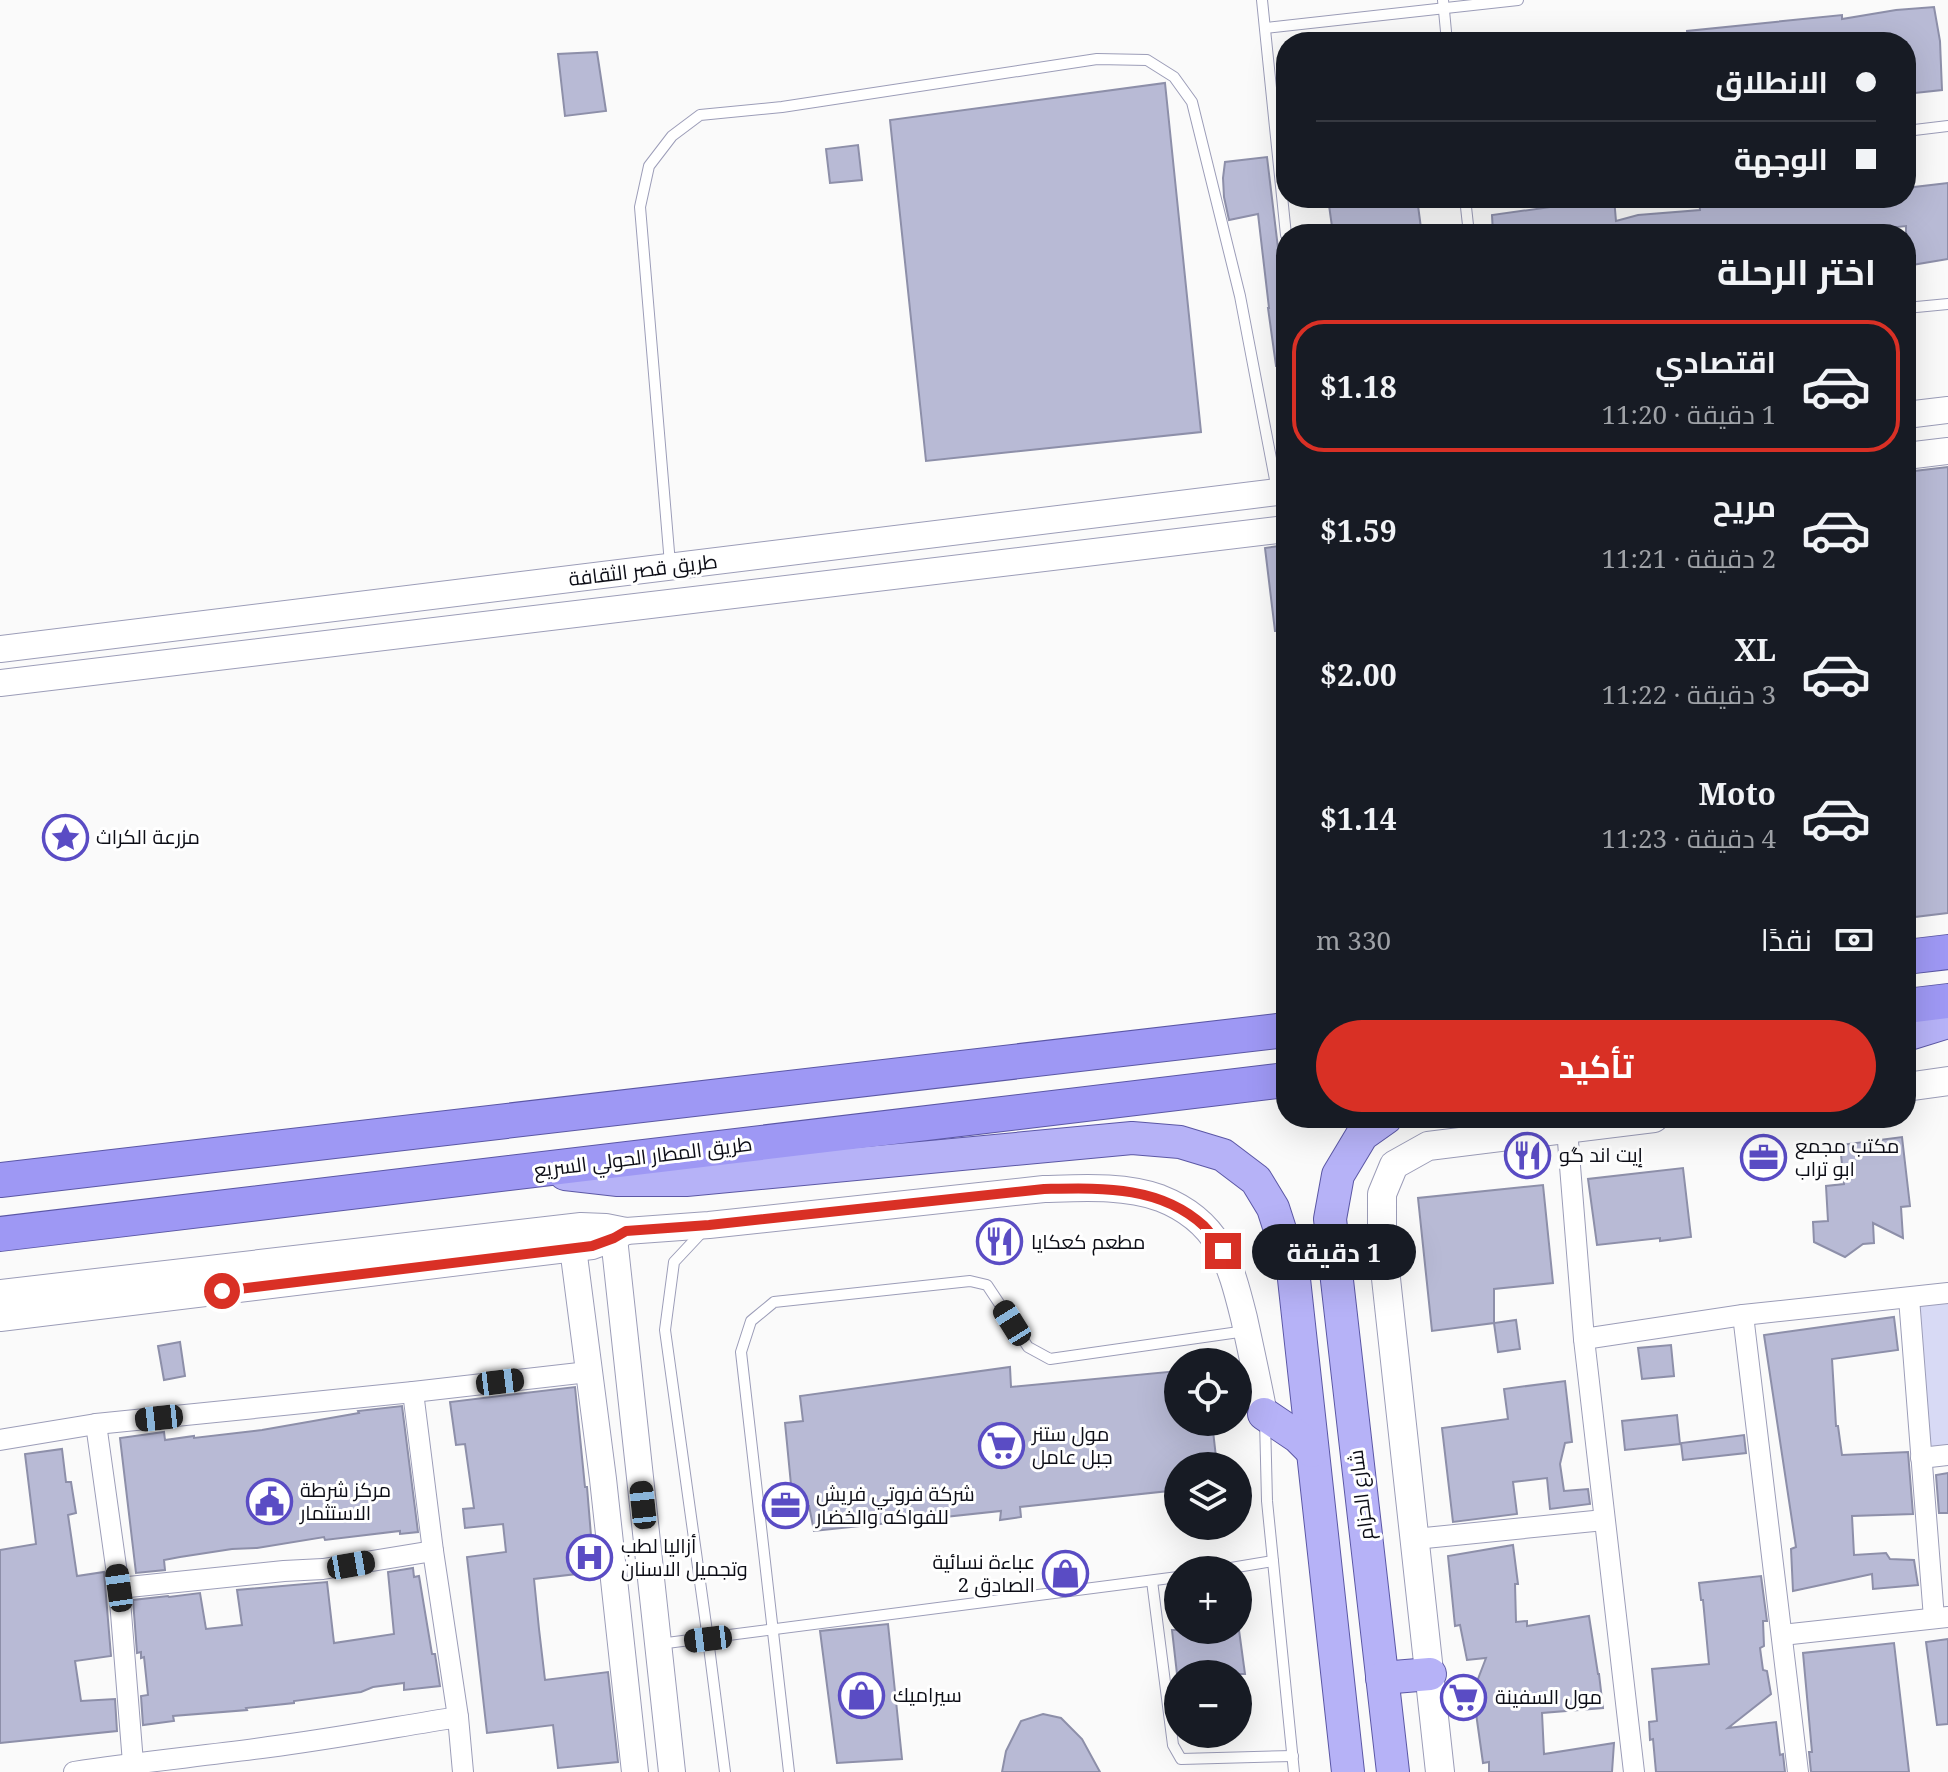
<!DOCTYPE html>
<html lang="ar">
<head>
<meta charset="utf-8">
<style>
	:root { --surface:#171b24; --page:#242831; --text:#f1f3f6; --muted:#9ea1a6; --line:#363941; --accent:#d93025 }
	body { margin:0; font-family:"Noto Serif",Cairo,serif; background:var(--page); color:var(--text); direction:rtl; height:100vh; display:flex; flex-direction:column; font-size:30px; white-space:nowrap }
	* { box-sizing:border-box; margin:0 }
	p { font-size:26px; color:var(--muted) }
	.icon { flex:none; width:44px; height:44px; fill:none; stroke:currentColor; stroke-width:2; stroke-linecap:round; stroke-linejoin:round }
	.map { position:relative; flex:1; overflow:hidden; direction:ltr }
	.side { position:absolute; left:1276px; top:224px; width:640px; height:904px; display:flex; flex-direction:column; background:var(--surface); border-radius:32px; box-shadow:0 8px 32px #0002; direction:rtl }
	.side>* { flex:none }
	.hud { position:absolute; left:1276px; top:32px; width:640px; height:176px; border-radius:32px; box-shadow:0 8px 32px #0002; direction:rtl; display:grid; align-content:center; height:176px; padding:0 40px; background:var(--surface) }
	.buttons { position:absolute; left:1164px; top:1348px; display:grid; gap:16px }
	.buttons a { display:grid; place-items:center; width:88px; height:88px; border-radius:50%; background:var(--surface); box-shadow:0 8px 32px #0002; font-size:40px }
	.end { position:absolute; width:36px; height:36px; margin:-18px; border:10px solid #d93025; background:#fff; box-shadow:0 0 0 4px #fff }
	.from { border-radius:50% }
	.bubble { position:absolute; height:56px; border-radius:28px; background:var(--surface); box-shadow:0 8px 32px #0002; font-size:26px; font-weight:700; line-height:56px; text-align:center; direction:rtl }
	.car { position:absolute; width:24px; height:48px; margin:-24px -12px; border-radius:10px; box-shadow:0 0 6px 2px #0007; background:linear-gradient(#222 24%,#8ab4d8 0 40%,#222 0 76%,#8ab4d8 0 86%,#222 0) }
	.hud b { display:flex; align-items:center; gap:28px; height:76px; font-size:30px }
	.hud b+b { border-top:2px solid var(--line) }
	.hud i { width:20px; height:20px; background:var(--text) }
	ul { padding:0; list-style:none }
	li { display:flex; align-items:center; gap:24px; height:132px; margin:0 16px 12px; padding:0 24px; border:4px solid transparent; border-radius:32px }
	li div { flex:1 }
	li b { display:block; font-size:30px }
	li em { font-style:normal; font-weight:700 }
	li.on { border-color:var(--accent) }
	li>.icon { width:72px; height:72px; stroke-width:1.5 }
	h2 { padding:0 40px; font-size:36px; line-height:96px }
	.pay { display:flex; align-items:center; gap:20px; height:88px; padding:0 40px; font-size:30px }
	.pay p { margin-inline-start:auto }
	.primary-button { display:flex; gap:16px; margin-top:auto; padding:16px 40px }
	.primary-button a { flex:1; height:92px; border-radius:48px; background:var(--accent); color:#fff; font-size:32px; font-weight:700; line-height:92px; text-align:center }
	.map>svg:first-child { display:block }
	.green { fill:#d8daf5 }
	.building { fill:#b8bad5; stroke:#8d8fa9; stroke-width:2 }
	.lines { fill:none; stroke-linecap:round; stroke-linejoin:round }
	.service-casing { stroke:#9c9db8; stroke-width:12 }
	.minor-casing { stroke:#9c9db8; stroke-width:22 }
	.tertiary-casing { stroke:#9c9db8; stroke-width:28 }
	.secondary-casing { stroke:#9c9db8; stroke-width:30 }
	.primary-casing { stroke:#5b57a5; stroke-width:34 }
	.trunk-casing { stroke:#5b57a5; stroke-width:36 }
	.service { stroke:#fff; stroke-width:10 }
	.minor { stroke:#fff; stroke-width:20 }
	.tertiary { stroke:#fff; stroke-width:26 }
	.secondary { stroke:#fff; stroke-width:28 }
	.primary { stroke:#b6b2f7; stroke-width:32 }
	.trunk { stroke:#9e98f4; stroke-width:34 }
	.route { stroke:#d93025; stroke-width:10 }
	.labels { text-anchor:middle; stroke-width:6; stroke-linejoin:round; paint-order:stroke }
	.street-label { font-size:20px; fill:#0c0d16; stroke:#fff }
	.poi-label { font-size:20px; fill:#0c0d16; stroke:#fff; text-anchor:start }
</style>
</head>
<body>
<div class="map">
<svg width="1948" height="1772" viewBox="0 0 1948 1772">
	<rect width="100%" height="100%" fill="#fafafa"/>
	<polygon class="green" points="1948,1303 1948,1445 1927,1447 1914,1306"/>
	<g class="building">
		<polygon points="1934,7 1940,41 1942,90 1906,94 1906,42 1688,42 1687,31 1842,15 1842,19 1896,10"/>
		<polygon points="597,52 606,111 565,116 558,54"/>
		<polygon points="1165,83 1201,432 926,461 890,120"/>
		<polygon points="858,145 862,180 830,183 826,149"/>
		<polygon points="1267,157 1286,314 1286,365 1276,366 1268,308 1269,308 1258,214 1229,220 1224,197 1223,178 1225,162"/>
		<polygon points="1948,183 1948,259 1906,266 1906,226 1832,234 1493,234 1492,215 1558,206 1558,199 1614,198 1616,221 1638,215 1700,210 1699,198 1906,198 1906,188"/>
		<polygon points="1328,198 1417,198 1421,228 1374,234 1333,234"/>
		<polygon points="1948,467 1948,913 1906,918 1906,472"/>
		<polygon points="1286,545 1286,631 1275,631 1265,548"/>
		<polygon points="1902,1137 1910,1206 1901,1207 1903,1238 1873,1223 1874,1243 1863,1244 1845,1257 1814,1242 1813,1222 1828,1221 1826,1186 1844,1184 1840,1145"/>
		<polygon points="1683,1168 1691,1237 1660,1241 1660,1238 1597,1245 1588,1179"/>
		<polygon points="1543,1185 1553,1283 1494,1289 1494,1323 1432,1331 1418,1198"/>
		<polygon points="1894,1317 1898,1350 1832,1359 1836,1426 1838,1426 1842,1455 1908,1452 1913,1514 1852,1516 1854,1555 1886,1553 1890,1559 1914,1560 1918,1585 1873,1589 1872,1574 1793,1591 1791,1549 1796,1547 1764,1335"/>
		<polygon points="1516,1320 1520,1349 1498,1352 1494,1323"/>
		<polygon points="180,1342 185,1376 164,1380 158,1346"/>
		<polygon points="1671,1345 1674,1376 1642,1379 1638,1348"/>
		<polygon points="1010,1367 1011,1387 1178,1371 1178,1422 1212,1422 1217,1466 1178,1466 1178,1490 1020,1507 1021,1517 1000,1520 1001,1511 814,1531 809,1506 793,1505 785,1423 803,1421 800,1396"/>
		<polygon points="1565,1381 1572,1442 1565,1443 1560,1464 1564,1491 1588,1489 1590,1504 1550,1509 1547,1478 1513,1482 1517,1514 1453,1522 1442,1428 1508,1419 1504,1389"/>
		<polygon points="575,1387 585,1487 587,1487 594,1572 534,1579 539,1629 545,1680 608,1672 618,1762 558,1768 553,1725 487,1733 467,1557 506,1552 503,1524 465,1528 463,1509 474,1508 465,1444 456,1445 450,1402"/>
		<polygon points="402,1406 418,1532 400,1534 400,1531 325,1540 324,1537 257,1548 232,1549 180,1557 164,1560 165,1570 136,1573 120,1438 164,1432 165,1440 194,1436 194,1438 262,1430 359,1413 358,1411"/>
		<polygon points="1677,1415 1680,1444 1625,1450 1622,1421"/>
		<polygon points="1744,1435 1746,1453 1683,1460 1681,1443"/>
		<polygon points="62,1449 66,1482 71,1482 76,1513 68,1515 77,1576 104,1572 111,1656 75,1661 81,1701 115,1699 117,1731 0,1743 0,1550 36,1544 25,1454"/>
		<polygon points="1948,1473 1948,1513 1939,1513 1936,1475"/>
		<polygon points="1513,1545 1518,1584 1515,1584 1516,1622 1527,1621 1527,1626 1589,1616 1598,1674 1599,1674 1603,1708 1542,1713 1544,1754 1614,1743 1612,1772 1489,1772 1489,1762 1483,1763 1473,1692 1486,1658 1467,1660 1460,1625 1455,1626 1448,1556"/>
		<polygon points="413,1568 414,1577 419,1576 432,1654 435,1654 440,1686 404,1690 404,1683 373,1687 361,1692 294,1701 294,1703 246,1708 247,1710 173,1716 174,1721 143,1725 141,1696 148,1695 144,1657 141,1658 141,1652 137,1653 133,1600 168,1596 169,1597 200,1593 206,1629 242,1625 237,1590 327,1582 334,1643 394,1634 388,1572"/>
		<polygon points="1761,1576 1767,1621 1763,1621 1764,1646 1760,1648 1763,1670 1767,1671 1771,1694 1728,1728 1776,1722 1780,1755 1783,1754 1785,1772 1656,1772 1653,1739 1650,1740 1649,1722 1657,1721 1652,1669 1709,1664 1703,1600 1701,1600 1699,1583"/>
		<polygon points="888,1624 902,1759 837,1763 820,1631"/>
		<polygon points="1172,1630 1239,1630 1245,1674 1177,1674"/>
		<polygon points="1948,1639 1948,1724 1937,1725 1926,1642"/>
		<polygon points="1894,1643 1909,1772 1811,1772 1809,1752 1812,1752 1803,1653"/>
		<polygon points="1043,1714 1061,1718 1082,1739 1100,1772 1002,1772 1006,1751 1021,1721"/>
	</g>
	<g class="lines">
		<defs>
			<g id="service">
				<polyline points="1262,0 1286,235"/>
				<polyline points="1443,0 1447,42"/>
				<polyline points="1265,28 1518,0"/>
				<polyline points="1906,131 1948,126"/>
				<polyline points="1465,198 1469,234"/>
				<polyline points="1906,308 1948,304"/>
				<polyline points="670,564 640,207 649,166 672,136 700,115 782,107 1097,59 1147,60 1174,77 1192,102 1240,296 1277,490"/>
				<polyline points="704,1230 674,1262 665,1330 708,1639 725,1772"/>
				<polyline points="1265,1420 1267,1501 1294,1772"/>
				<polyline points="1219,1570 1273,1561"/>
				<polyline points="1152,1581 1173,1745 1181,1759 1293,1756"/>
				<polyline points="659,1644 1178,1577"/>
				<polyline points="789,1772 741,1352 751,1321 774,1302 970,1281 987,1285 1028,1347 1050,1359 1246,1331"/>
			</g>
			<g id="minor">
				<polyline points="1567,1129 1584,1339 1634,1772"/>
				<polyline points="1909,1298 1934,1618"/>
				<polyline points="1743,1315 1798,1772"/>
				<polyline points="1584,1339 1743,1315 1948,1293"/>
				<polyline points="413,1392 433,1551 458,1717 463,1772"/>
				<polyline points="96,1424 119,1588 133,1763"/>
				<polyline points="0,1440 96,1424 413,1392 588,1372"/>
				<polyline points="1921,1458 1948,1455"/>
				<polyline points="1415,1539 1604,1520"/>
				<polyline points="119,1588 284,1571 323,1569 433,1551"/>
				<polyline points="1782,1635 1948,1617"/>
				<path d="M74 1772C139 1762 204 1756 269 1747 333 1739 395 1727 458 1717"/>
			</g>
			<g id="tertiary">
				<polyline points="1906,415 1948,410"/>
				<polyline points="1906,456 1948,451"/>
				<polyline points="0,649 1286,491"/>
				<polyline points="0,683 1286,529"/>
				<polyline points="614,1238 672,1772"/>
				<polyline points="573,1248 603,1479 635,1772"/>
				<path d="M0 1293 581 1226 606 1227 626 1231 709 1225 1044 1189C1081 1188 1124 1185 1160 1198 1219 1221 1230 1262 1244 1318 1251 1350 1258 1382 1264 1414"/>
				<polyline points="0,1318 592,1246 614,1238 626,1231"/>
			</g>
			<g id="secondary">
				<polyline points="1906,1087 1948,1081"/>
				<polyline points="1440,1772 1382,1242 1382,1194 1394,1165 1428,1146 1654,1118"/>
			</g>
			<g id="primary">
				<polyline points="1906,1035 1948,1022"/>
				<polyline points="1386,1118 1362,1135 1338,1175 1330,1219 1393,1772"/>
				<polyline points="565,1174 618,1180 686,1180 1132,1138 1180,1142 1223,1155 1256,1180 1273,1208 1293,1270 1348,1772"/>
				<polyline points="1264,1414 1298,1437 1312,1451"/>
				<polyline points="1382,1678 1430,1674"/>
			</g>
			<g id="trunk">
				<polyline points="1906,957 1948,952"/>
				<polyline points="1906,1006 1948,1001"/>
				<polyline points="0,1180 1286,1030"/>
				<polyline points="0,1234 1286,1080"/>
			</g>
		</defs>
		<use href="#service" class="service-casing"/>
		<use href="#minor" class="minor-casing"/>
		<use href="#tertiary" class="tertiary-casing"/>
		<use href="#secondary" class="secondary-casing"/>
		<use href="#primary" class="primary-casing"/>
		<use href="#trunk" class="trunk-casing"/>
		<use href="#service" class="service"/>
		<use href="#minor" class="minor"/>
		<use href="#tertiary" class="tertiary"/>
		<use href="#secondary" class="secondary"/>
		<use href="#primary" class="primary"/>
		<use href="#trunk" class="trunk"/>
	</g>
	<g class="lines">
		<path class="route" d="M222 1291 592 1246 614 1238 626 1231 709 1225 1044 1189C1100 1188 1160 1185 1204 1226 1211 1233 1217 1243 1223 1251"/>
	</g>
	<defs>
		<symbol id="sight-ring" viewBox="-11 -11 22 22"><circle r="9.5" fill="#fff" stroke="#5a4cc4" stroke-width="1.5"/><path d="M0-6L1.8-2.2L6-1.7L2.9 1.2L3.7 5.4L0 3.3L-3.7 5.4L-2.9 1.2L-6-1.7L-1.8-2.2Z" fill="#5a4cc4"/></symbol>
		<symbol id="restaurant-ring" viewBox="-11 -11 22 22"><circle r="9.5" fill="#fff" stroke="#5a4cc4" stroke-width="1.5"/><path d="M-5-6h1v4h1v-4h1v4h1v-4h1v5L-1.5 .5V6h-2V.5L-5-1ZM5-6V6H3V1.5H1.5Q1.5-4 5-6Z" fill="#5a4cc4"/></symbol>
		<symbol id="office-ring" viewBox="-11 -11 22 22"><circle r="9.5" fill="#fff" stroke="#5a4cc4" stroke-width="1.5"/><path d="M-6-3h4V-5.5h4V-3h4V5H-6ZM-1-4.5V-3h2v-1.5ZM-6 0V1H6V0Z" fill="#5a4cc4"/></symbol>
		<symbol id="supermarket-ring" viewBox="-11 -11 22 22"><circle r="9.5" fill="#fff" stroke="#5a4cc4" stroke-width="1.5"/><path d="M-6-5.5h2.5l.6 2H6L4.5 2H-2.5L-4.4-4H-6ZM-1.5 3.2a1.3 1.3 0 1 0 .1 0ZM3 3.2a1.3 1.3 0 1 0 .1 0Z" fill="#5a4cc4"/></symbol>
		<symbol id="civic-ring" viewBox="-11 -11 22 22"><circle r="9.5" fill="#fff" stroke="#5a4cc4" stroke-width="1.5"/><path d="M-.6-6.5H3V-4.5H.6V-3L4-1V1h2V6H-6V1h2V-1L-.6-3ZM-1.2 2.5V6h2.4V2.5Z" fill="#5a4cc4"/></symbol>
		<symbol id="hospital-ring" viewBox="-11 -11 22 22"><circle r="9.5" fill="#fff" stroke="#5a4cc4" stroke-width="1.5"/><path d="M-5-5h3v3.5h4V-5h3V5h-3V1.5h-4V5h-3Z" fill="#5a4cc4"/></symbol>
		<symbol id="shop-ring" viewBox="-11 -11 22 22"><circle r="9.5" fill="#fff" stroke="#5a4cc4" stroke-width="1.5"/><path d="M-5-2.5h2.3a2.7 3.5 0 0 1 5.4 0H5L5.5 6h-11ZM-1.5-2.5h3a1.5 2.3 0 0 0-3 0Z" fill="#5a4cc4"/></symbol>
	</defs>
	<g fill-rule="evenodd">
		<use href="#sight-ring" x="40" y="812" width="51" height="51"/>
		<use href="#restaurant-ring" x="1502" y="1130" width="51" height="51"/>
		<use href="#office-ring" x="1738" y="1132" width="51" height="51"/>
		<use href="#restaurant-ring" x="974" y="1216" width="51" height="51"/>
		<use href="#supermarket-ring" x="976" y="1420" width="51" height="51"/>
		<use href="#civic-ring" x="244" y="1476" width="51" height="51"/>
		<use href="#office-ring" x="760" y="1480" width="51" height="51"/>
		<use href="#hospital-ring" x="564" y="1532" width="51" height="51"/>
		<use href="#shop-ring" x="1040" y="1548" width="51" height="51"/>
		<use href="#shop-ring" x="836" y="1670" width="51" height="51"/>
		<use href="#supermarket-ring" x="1438" y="1672" width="51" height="51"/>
	</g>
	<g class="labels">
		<g class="street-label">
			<text transform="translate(643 570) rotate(-7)" y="7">طريق قصر الثقافة</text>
			<text transform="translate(643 1157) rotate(-7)" y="7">طريق المطار الحولي السريع</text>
			<text transform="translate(1361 1495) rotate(-97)" y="7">شارع الحزام</text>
		</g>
		<g class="poi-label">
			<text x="96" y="844">مزرعة الكراث</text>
			<text x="1795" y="1153">مكتب مجمع<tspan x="1795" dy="23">ابو تراب</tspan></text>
			<text x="1559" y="1162">إيت اند گو</text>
			<text x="1031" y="1249">مطعم كعكايا</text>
			<text x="1032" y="1441">مول ستنر<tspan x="1032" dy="23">جبل عامل</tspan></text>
			<text x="300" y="1497">مركز شرطة<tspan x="300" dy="23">الاستثمار</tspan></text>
			<text x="816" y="1501">شركة فروتي فريش<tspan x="816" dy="23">للفواكه والخضار</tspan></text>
			<text x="621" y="1553">أزاليا لطب<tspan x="621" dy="23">وتجميل الاسنان</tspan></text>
			<text x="1035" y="1569" text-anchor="end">عباءة نسائية<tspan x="1035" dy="23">الصادق 2</tspan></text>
			<text x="893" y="1702">سيراميك</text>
			<text x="1495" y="1704">مول السفينة</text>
		</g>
	</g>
</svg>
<div class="buttons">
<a><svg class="icon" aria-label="locate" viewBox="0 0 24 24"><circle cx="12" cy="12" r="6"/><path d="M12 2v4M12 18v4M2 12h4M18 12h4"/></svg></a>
<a><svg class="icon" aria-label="layers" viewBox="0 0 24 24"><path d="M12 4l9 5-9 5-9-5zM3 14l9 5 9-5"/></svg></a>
<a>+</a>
<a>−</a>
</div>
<i class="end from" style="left:222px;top:1291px"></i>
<i class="end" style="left:1223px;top:1251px"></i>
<div class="bubble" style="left:1252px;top:1224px;width:164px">1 دقيقة</div>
<i class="car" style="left:1012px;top:1323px;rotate:328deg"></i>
<i class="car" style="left:500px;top:1382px;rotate:83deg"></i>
<i class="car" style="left:159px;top:1418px;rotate:264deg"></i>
<i class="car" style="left:643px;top:1505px;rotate:354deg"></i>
<i class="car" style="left:351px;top:1565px;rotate:80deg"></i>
<i class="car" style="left:119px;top:1588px;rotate:352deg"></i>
<i class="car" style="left:708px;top:1639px;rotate:263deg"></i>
<div class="hud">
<b><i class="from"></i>الانطلاق</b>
<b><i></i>الوجهة</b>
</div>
<section class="side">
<h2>اختر الرحلة</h2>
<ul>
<li class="on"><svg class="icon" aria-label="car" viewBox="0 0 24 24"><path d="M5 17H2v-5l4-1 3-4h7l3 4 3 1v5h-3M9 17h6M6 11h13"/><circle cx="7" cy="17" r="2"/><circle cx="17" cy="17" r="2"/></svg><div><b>اقتصادي</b><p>1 دقيقة · 11:20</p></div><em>$1.18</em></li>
<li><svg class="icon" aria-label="car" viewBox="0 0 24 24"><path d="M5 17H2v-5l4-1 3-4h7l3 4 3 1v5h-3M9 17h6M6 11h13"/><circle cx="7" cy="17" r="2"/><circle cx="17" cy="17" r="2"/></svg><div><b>مريح</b><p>2 دقيقة · 11:21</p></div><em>$1.59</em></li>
<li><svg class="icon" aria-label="car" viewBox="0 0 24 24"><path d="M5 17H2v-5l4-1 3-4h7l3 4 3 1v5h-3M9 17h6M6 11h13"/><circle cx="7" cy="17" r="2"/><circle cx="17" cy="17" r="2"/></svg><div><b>XL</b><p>3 دقيقة · 11:22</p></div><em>$2.00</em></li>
<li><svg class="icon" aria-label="car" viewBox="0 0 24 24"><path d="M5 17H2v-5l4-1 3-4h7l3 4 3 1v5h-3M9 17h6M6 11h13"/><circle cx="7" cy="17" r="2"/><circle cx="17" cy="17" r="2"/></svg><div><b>Moto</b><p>4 دقيقة · 11:23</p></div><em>$1.14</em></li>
</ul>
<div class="pay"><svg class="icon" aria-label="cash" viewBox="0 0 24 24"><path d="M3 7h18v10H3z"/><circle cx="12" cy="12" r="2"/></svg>نقدًا<p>330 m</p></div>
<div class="primary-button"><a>تأكيد</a></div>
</section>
</div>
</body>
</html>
